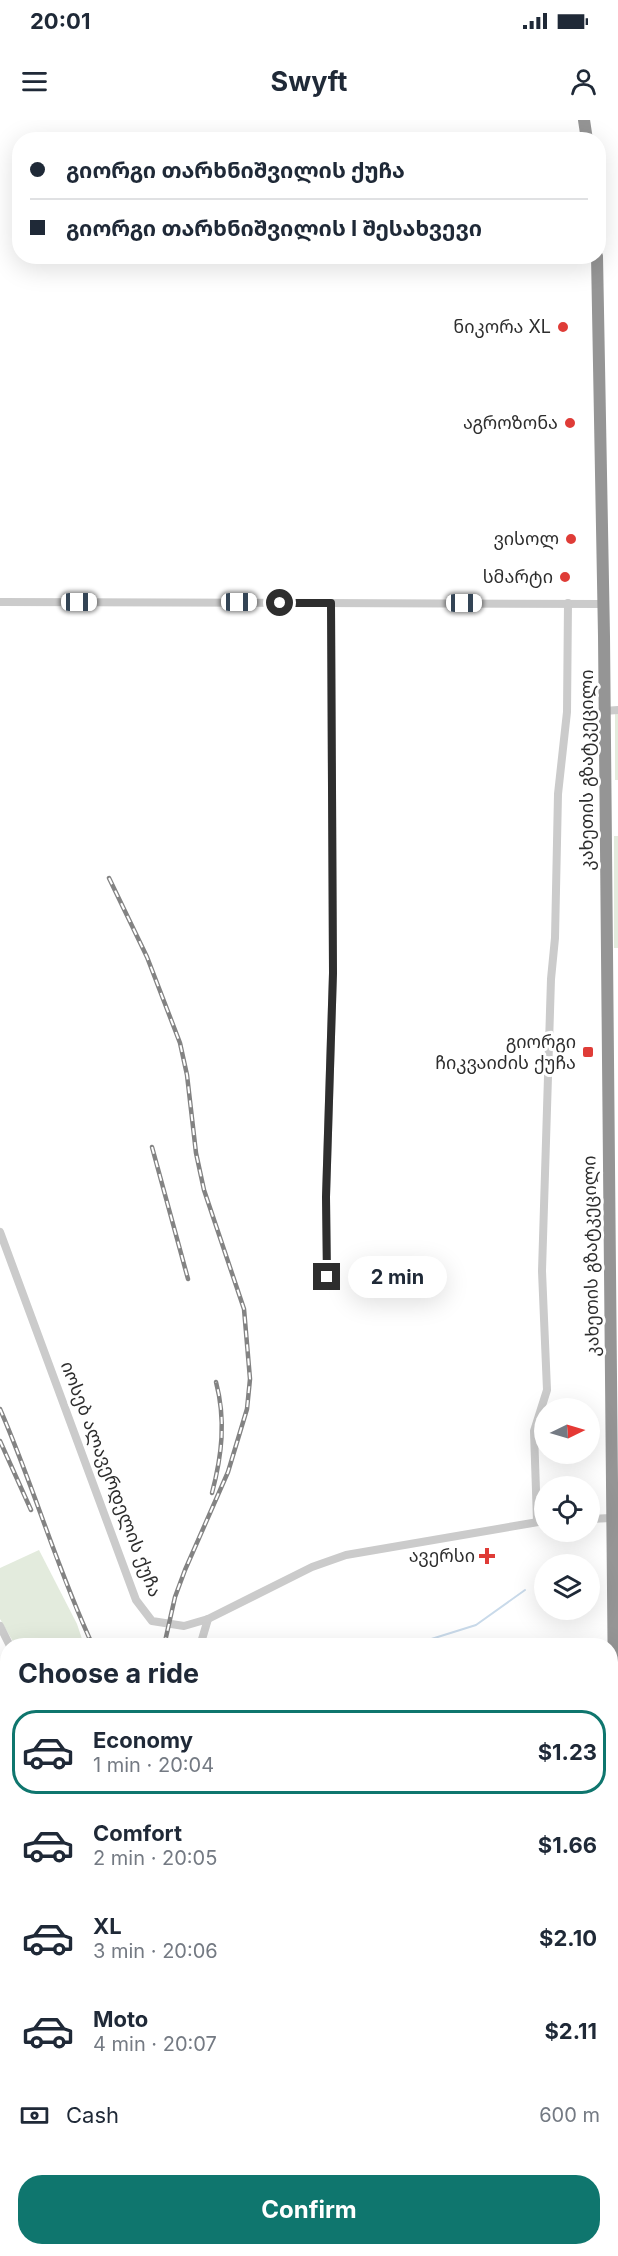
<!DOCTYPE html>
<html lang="en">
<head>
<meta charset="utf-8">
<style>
	:root { --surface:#fff; --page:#f2f2f3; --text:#1f2937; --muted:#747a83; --line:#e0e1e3; --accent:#0f766e }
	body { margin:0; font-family:Inter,"Noto Sans Georgian",sans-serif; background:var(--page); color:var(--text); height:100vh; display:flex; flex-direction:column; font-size:22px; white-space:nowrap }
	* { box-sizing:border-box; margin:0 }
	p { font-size:20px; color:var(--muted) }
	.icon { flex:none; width:33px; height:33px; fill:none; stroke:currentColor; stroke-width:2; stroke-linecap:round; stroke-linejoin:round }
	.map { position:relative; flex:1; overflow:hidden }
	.details { position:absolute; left:0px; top:1518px; width:618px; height:618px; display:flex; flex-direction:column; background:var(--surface); border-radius:24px 24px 0 0; box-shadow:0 6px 24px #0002 }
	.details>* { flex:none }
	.top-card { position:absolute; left:12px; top:12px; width:594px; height:132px; border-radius:24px; box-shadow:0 6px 24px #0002; display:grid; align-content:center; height:132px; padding:0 18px; background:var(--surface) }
	.needle { width:39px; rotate:85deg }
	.tools { position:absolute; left:534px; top:1278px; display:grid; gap:12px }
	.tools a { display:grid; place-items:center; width:66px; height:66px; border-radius:50%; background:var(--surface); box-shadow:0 6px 24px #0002; font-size:30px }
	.end { position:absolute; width:27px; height:27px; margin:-14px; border:8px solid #2e2e2e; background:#fff; box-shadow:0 0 0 3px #fff }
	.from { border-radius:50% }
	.bubble { position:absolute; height:42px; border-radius:21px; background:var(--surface); box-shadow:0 6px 24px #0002; font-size:20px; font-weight:700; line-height:42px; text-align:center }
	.car { position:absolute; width:18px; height:36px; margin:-18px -9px; border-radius:8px; box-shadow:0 0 4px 2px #0007; background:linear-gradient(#fff 24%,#345 0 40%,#fff 0 76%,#345 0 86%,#fff 0) }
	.top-card b { display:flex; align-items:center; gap:21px; height:57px; font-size:22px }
	.top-card b+b { border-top:2px solid var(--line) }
	.top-card i { width:15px; height:15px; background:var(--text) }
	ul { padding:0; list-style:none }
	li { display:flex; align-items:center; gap:18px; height:84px; margin:0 12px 9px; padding:0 6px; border:3px solid transparent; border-radius:24px }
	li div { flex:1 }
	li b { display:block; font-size:22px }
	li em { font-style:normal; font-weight:700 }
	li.on { border-color:var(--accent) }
	li>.icon { width:54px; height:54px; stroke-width:1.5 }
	h2 { padding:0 18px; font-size:27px; line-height:72px }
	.pay { display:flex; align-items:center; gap:15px; height:66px; padding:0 18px; font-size:22px }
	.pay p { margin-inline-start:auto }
	.button { display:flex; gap:12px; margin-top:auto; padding:12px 18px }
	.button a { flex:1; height:69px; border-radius:24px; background:var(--accent); color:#fff; font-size:24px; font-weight:700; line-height:69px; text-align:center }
	.status { display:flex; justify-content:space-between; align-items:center; height:42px; padding:0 30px; background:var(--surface); direction:ltr }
	.status svg { height:16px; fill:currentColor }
	header { display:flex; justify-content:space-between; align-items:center; height:78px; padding:0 18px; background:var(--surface); font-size:27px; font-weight:700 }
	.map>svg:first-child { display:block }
	.green { fill:#e3ebdd }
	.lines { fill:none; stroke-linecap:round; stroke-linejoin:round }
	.stream { stroke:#c9daea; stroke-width:2 }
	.minor { stroke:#cbcbcb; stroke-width:8 }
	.highway { stroke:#959595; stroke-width:12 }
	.rail-casing { stroke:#838383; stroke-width:4.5 }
	.rail { stroke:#fff; stroke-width:2; stroke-dasharray:7; stroke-linecap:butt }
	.route { stroke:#2e2e2e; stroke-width:8 }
	.poi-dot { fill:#df3c37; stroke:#fff; stroke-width:2 }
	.labels { text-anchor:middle; stroke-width:6; stroke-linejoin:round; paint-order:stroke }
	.poi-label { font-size:18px; fill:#2e2e2e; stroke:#fff; text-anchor:end }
	.street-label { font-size:18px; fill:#2e2e2e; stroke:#fff }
</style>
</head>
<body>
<div class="status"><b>20:01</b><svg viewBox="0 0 49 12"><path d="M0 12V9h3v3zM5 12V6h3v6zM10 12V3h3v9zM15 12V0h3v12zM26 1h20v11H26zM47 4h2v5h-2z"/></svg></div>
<header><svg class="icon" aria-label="menu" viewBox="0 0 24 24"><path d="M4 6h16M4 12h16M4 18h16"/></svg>Swyft<svg class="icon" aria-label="person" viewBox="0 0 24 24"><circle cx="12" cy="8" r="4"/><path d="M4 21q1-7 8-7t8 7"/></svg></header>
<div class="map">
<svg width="618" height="2136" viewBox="0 0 618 2136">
	<rect width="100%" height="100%" fill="#fff"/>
	<g class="green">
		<rect x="615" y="590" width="3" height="70"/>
		<rect x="614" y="716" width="4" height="112"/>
		<polygon points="39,1430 77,1504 84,1525 15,1525 0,1499 0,1448"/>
		<polygon points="7,1540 7,1624 0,1624 0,1544"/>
		<polygon points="0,1644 1,1664 7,1680 7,1749 0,1752"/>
		<polygon points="0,1870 7,1886 7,1948 0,1950"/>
	</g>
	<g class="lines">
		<polyline class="stream" points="409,1526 476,1505 525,1470"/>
		<g class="minor">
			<polyline points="0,482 603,484"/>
			<polyline points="604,591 618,590"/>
			<polyline points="0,1112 136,1480 152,1501 184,1506 208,1499 312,1447 346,1435 544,1401"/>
			<polyline points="327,1157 326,1077 333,853 331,483"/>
			<polyline points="590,1399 611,1398"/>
			<polyline points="537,1401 534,1311 547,1270 542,1151 551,859 555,818 558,674 567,592 568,483"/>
			<polyline points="0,1506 10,1526"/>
			<polyline points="200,1526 208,1499"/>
			<polyline points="0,1629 8,1629"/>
			<polyline points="0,1956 8,1954"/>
		</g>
		<g class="highway">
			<polyline points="584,0 587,20"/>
			<polyline points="597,136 604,516 616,1786 615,2136"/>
		</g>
		<defs>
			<g id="rail">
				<polyline points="109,758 147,837 180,923 187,955 196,1033 204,1070 244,1189 250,1259 247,1289 228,1352 185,1450 175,1477 164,1526"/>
				<polyline points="152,1027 188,1159"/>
				<path d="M0 1289C34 1367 57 1449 93 1526"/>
				<polyline points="0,1321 31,1390"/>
				<path d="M212 1373C222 1335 226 1300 216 1262"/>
				<polyline points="347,2128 350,2136"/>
				<polyline points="363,2128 367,2136"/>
			</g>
		</defs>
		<use href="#rail" class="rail-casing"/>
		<use href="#rail" class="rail"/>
	</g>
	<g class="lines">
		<polyline class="route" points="280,483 331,483 333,853 326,1077 327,1157"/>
	</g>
	<g class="poi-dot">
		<circle cx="563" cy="207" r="6"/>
		<circle cx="570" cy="303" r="6"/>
		<circle cx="571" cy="419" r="6"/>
		<circle cx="565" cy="457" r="6"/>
		<rect x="582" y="926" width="12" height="12" rx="3"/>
		<path d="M484 1427h6v6h6v6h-6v6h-6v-6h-6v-6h6z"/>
	</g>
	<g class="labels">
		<g class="poi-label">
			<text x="551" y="213">ნიკორა XL</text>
			<text x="558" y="309">აგროზონა</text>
			<text x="559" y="425">ვისოლ</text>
			<text x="553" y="463">სმარტი</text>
			<text x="576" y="928">გიორგი<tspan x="576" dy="21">ჩიკვაიძის ქუჩა</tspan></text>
			<text x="475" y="1442">ავერსი</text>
		</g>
		<g class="street-label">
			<text transform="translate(587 650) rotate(-90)" y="6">კახეთის გზატკეცილი</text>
			<text transform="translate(591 1136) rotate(-91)" y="6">კახეთის გზატკეცილი</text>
			<text transform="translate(111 1359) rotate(69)" y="6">იოსებ ალავერდელის ქუჩა</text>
		</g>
	</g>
</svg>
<div class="tools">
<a><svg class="needle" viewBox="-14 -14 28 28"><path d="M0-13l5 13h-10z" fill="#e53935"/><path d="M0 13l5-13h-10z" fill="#747a83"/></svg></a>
<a><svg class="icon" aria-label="locate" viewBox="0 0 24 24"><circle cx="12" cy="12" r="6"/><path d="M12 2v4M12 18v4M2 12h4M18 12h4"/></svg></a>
<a><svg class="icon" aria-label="layers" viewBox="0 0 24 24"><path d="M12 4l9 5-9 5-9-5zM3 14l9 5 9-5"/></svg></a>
</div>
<i class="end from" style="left:280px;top:483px"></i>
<i class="end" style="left:327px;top:1157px"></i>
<div class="bubble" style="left:348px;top:1136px;width:99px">2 min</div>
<i class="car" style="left:79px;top:482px;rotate:90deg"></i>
<i class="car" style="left:239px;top:482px;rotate:90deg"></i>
<i class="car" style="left:464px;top:483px;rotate:90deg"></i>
<div class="top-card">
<b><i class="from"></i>გიორგი თარხნიშვილის ქუჩა</b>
<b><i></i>გიორგი თარხნიშვილის I შესახვევი</b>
</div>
<section class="details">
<h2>Choose a ride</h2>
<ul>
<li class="on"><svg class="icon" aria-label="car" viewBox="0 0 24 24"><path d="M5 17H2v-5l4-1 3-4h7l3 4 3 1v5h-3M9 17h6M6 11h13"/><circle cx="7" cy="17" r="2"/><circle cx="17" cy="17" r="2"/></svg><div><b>Economy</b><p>1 min · 20:04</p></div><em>$1.23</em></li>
<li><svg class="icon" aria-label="car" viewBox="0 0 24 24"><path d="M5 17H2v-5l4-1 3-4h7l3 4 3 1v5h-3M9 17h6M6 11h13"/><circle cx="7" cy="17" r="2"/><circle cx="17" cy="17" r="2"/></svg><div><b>Comfort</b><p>2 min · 20:05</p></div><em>$1.66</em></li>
<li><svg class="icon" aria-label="car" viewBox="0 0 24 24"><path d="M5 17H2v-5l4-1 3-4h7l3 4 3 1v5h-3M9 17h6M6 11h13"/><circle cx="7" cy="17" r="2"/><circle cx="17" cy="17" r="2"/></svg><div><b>XL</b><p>3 min · 20:06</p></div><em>$2.10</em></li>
<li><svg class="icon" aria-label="car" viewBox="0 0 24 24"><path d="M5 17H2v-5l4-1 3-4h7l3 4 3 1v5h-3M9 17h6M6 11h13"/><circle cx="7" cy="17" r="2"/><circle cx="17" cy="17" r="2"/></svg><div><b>Moto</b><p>4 min · 20:07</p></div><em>$2.11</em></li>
</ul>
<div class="pay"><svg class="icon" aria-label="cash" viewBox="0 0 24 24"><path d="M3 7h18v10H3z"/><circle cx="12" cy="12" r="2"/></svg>Cash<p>600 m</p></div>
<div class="button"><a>Confirm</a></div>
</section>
</div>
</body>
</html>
